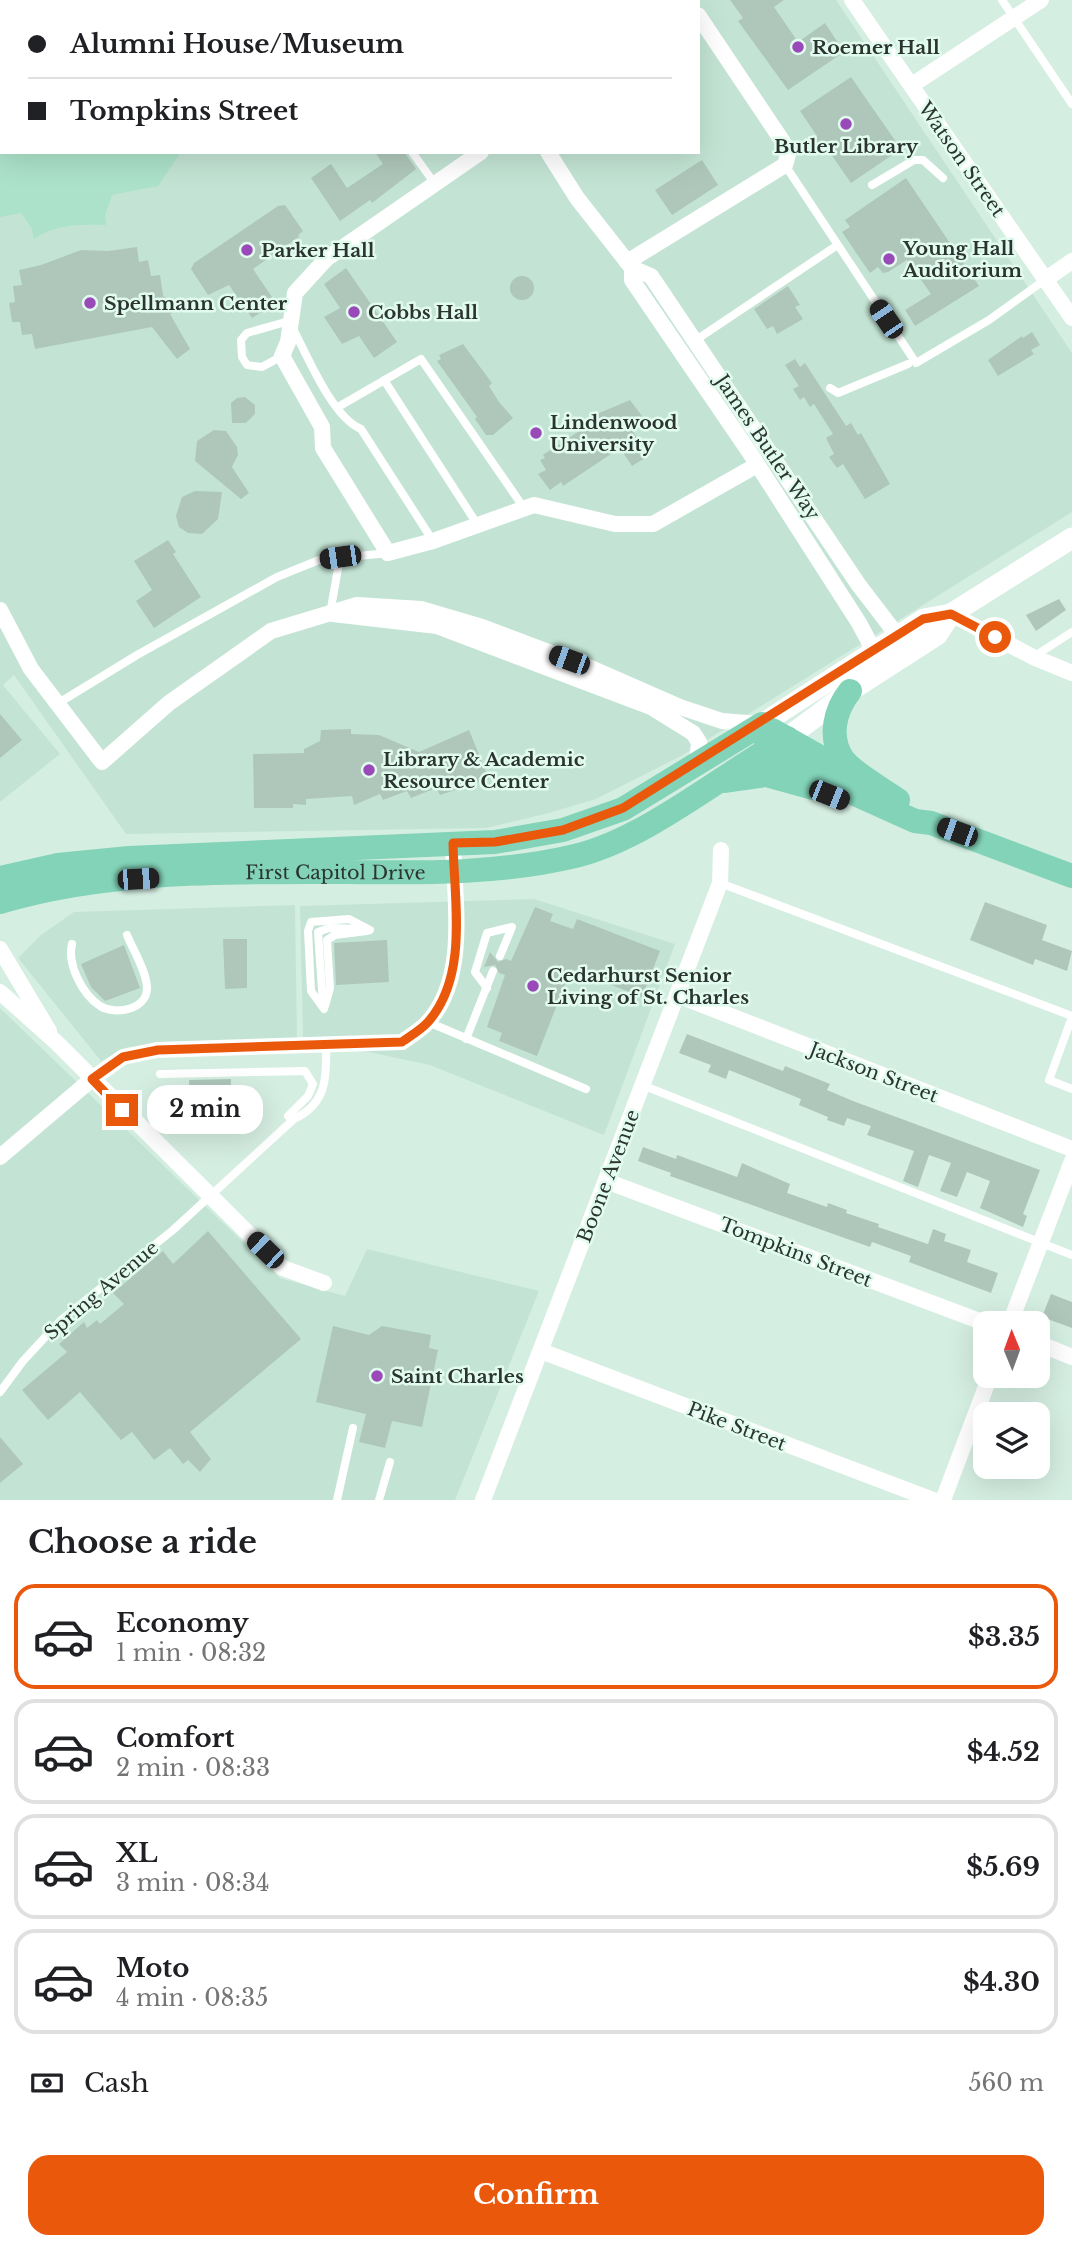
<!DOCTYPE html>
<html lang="en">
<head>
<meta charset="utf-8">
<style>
	:root { --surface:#fff; --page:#f2f2f2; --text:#202124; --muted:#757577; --line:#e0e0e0; --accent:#ea580c }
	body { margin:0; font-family:"Libre Baskerville",serif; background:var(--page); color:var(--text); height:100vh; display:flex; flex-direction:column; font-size:26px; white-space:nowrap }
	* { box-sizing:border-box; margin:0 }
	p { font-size:23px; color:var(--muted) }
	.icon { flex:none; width:38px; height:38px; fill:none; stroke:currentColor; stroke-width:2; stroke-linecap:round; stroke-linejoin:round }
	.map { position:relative; height:1500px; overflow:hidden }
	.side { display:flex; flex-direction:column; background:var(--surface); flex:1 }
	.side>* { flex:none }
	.banner { position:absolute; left:0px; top:0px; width:700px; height:154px; box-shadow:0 7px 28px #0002; display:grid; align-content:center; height:154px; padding:0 28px; background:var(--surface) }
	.needle { width:46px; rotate:359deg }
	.buttons { position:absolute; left:973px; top:1311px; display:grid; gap:14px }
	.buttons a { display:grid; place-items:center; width:77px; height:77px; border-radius:14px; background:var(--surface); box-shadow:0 7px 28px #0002; font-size:35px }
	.end { position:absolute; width:32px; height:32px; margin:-16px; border:9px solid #ea580c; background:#fff; box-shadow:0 0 0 4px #fff }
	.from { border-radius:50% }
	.bubble { position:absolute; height:49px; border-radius:21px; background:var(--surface); box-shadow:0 7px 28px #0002; font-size:23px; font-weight:800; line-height:49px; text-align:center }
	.car { position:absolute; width:21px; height:42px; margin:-21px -10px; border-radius:9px; box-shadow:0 0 5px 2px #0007; background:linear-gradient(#222 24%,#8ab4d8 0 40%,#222 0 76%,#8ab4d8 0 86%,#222 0) }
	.banner b { display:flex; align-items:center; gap:24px; height:66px; font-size:26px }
	.banner b+b { border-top:2px solid var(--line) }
	.banner i { width:18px; height:18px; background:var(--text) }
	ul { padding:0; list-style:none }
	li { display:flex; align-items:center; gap:21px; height:105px; margin:0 14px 10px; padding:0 14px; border:4px solid var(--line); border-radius:21px }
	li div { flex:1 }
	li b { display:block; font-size:26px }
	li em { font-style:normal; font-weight:800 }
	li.selected { border-color:var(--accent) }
	li>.icon { width:63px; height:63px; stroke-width:1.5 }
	h2 { padding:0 28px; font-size:32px; line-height:84px }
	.pay { display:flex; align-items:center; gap:18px; height:77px; padding:0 28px; font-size:26px }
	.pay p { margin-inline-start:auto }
	.cta { display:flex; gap:14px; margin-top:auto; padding:14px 28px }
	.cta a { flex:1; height:80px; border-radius:21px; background:var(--accent); color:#fff; font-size:28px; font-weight:800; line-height:80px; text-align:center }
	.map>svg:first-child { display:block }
	.built { fill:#c3e4d4; fill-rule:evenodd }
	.pitch { fill:#ace2ca }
	.building { fill:#afc7bb }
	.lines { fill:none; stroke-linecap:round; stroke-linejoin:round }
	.lane { stroke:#fff; stroke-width:8 }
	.street { stroke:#fff; stroke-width:16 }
	.secondary { stroke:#fff; stroke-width:21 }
	.primary { stroke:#82d3b8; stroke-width:24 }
	.route { stroke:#ea580c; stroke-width:9 }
	.poi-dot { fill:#9a49b9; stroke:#e2fbef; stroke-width:2.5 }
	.labels { text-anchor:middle; stroke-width:5; stroke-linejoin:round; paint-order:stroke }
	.poi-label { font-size:19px; font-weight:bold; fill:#2b3430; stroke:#e2fbef; text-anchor:start }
	.street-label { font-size:19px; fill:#2b3430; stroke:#e2fbef }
</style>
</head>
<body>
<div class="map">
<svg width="1072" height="1500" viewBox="0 0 1072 1500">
	<rect width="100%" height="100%" fill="#d5eee2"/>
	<g class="built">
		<path d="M0 0H836L1072 353V512L681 756 596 799 545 814 486 828 126 834 14 675 3 685 60 754 0 802ZM2 2H698V152H2Z"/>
		<polygon points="534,899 675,944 604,1135 430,1065 303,1038 300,906"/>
		<polygon points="295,905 297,1039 128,1047 101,1061 18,958 41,935 74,912"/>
		<polygon points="0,1008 280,1278 345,1296 367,1249 539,1291 455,1500 0,1500"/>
	</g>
	<path class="pitch" d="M0 0H155L2 2V152H181L158 186 112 195 105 215 106 225C80 224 55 224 34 239L32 229 21 213 0 217Z"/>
	<g class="building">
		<polygon points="730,0 784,0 774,7 798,42 825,23 844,52 788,90 738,21 743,18"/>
		<polygon points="851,77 901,149 851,183 828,150 819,155 809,141 817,136 800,111"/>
		<polygon points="375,152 404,152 416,169 372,203 370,200 340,221 311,178 331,164 347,188 383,164"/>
		<polygon points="702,160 718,185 672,215 655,190"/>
		<polygon points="906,178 979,286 915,326 905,310 931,294 907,260 888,272 883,273 878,267 870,273 842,232 850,227 845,220"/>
		<polygon points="285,205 303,231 298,235 300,236 253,269 276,303 252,318 229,285 208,295 191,269 194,263 278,206"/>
		<polygon points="137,247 139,262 148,260 151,276 160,275 163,295 175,311 170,314 190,349 177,359 152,327 35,349 32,334 22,335 20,322 12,322 9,303 15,302 13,286 22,285 19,270 41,265 81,250 108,251"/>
		<polygon points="346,268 397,342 374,358 359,336 342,344 324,317 340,308 324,284"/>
		<circle cx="522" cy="288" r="12"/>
		<polygon points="788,286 800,305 795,307 803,319 777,334 773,326 767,329 754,309"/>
		<polygon points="1032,332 1040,345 1031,350 1034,354 998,376 988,360 1022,336 1023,338"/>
		<polygon points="463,344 492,383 489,386 499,402 513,418 493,435 486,435 475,419 477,417 437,361 441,359 439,355"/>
		<polygon points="795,359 800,367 805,363 846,426 851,423 858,435 861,433 890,484 865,499 843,464 837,468 829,457 834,454 826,438 833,434 814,404 810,407 804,397 800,400 793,389 799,386 785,365"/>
		<polygon points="245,397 255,405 255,414 246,423 232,423 231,403 237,398"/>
		<polygon points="630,400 642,416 632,423 635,428 632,430 648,456 632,466 620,448 563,486 561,482 550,490 538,474 546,470 540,460 545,458 543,455 599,418 597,414"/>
		<polygon points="214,430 226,431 237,447 238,455 232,467 249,493 241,499 195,461 197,441"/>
		<polygon points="195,491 222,492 218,519 202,534 188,533 179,527 176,516 182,497"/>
		<polygon points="168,540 176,552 173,554 201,597 154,628 136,601 152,590 134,561"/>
		<polygon points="1059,599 1066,610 1036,631 1026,615"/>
		<polygon points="0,714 22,740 0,758"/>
		<polygon points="351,729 351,734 379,735 419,752 469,730 489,779 440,795 436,788 411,798 407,791 383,800 380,794 354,805 352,796 306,799 306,805 293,804 293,808 254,808 253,754 304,753 304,749 320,741 321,730"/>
		<polygon points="985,902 1047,925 1042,940 1072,951 1067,971 1035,959 1033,965 970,940"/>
		<polygon points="535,907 553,914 550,921 573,929 577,919 660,951 642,997 571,969 537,1056 499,1041 502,1033 487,1027 505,975 499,973 495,965 484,967 490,952 498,962 506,959 511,961"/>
		<polygon points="223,939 247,939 247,988 225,989"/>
		<polygon points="387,940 389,982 336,985 334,943"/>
		<polygon points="124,945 140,988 105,1001 91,987 81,964"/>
		<polygon points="687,1034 783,1071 785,1066 830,1084 827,1090 853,1101 1040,1170 1023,1214 1027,1216 1023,1227 980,1208 990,1181 967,1172 957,1197 940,1191 951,1163 929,1155 918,1187 903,1181 914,1151 867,1135 871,1126 847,1118 844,1126 827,1120 828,1117 799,1105 801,1099 729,1070 726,1079 708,1072 711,1065 679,1053"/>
		<polygon points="231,1079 230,1102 190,1106 189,1080"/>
		<polygon points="643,1147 676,1159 677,1155 737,1177 742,1163 790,1184 787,1193 827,1207 828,1203 847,1210 846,1213 879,1224 878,1227 928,1244 933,1229 946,1234 944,1241 971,1250 967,1262 998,1273 991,1293 909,1262 911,1256 872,1242 870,1247 670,1176 671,1173 638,1161"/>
		<polygon points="208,1231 301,1339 190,1432 211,1459 200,1472 188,1460 183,1464 170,1448 154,1460 132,1432 121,1440 80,1392 48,1420 22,1390 67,1352 59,1344 84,1322 87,1328 97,1320 100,1324 124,1304 113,1293 163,1251 173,1264"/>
		<polygon points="1051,1294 1072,1302 1072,1328 1042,1317"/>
		<polygon points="333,1326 369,1335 382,1326 431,1335 429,1348 438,1350 422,1427 392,1421 385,1448 359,1442 366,1414 316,1402"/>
		<polygon points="0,1437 23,1464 0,1483"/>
	</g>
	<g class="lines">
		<g class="lane">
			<polyline points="1002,0 1072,104"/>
			<polyline points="412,152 435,184"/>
			<polyline points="785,165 916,363 989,320 1046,279"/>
			<polyline points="872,185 914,160 923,160 943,178"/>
			<polyline points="696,340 836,246"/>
			<path d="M282 356 262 367 247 365 242 357 241 340 247 333 289 321C305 350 331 417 361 429L433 541"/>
			<polyline points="384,380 477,524"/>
			<polyline points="830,388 838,393 908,364"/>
			<polyline points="338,407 421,359 524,508"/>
			<polyline points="330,614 340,557"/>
			<polyline points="1033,657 1072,632"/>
			<polyline points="57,704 137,655 277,577 319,560 388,553"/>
			<polyline points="720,883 1072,1016"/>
			<path d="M72 944C67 964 82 994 100 1006 116 1016 148 1009 147 987 146 970 133 950 127 935"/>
			<polyline points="487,988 475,972 487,933 512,927 500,956"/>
			<polyline points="323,1005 318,932 329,928 364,929"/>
			<polyline points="325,1006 330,988 327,940 335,935 367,931"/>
			<polyline points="324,1009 311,991 308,931 311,922 349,919 370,930"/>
			<polyline points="1072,1017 1049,1080 1072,1089"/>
			<polyline points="428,1022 586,1089"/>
			<polyline points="466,1039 493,971"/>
			<polyline points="160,1074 305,1071 313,1084 308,1096 288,1116"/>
			<polyline points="642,1085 1072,1255"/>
			<path d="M0 1392 23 1361 61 1320 173 1230 294 1119C326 1104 327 1079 326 1047"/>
			<polyline points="337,1500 353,1428"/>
			<polyline points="379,1500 390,1462"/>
		</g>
		<g class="street">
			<polyline points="202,0 204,2"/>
			<polyline points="407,0 420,2"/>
			<polyline points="852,0 1072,318"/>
			<polyline points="269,2 273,0"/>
			<polyline points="912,85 1041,0"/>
			<polyline points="481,152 326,259 295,293 288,342 282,356 322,427 323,448 388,553 433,541 534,505 615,524 653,524 757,465"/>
			<polyline points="548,152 577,198 632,268"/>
			<polyline points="627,262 785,165 789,151 698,15"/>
			<polyline points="1046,279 1072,261"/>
			<polyline points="0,610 31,669 102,762 169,703 271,631 357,605 421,609 482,627 591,668 680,707 722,721 759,724"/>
			<polyline points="333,614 437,626 651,707 693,733 699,742 697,764"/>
			<polyline points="951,614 1033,657 1072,673"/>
			<polyline points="874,651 859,623 750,453 632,280 632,268 651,276 858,584 897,635"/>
			<polyline points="0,949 49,1031"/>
			<polyline points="0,992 56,1042 283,1268 324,1283"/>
			<polyline points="677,995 1072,1149"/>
			<path d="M0 1157 92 1079 123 1057 157 1050 402 1042C410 1036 421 1030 428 1022 469 976 454 899 453 843"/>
			<polyline points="606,1181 985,1323"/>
			<polyline points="1010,1323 1072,1161"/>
			<polyline points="1038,1343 1072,1357"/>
			<polyline points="541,1351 933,1500"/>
			<polyline points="483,1500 720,883 721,850"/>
			<polyline points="943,1500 990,1376"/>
		</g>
		<g class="secondary">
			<polyline points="762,724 924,619 951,614 1072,538"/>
			<polyline points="787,738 850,691 937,635 951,614"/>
		</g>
		<g class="primary">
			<path d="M850 691C835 710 828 737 843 759 852 772 884 790 898 800"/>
			<polyline points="772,730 859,779"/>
			<polyline points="764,734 768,749 797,768 915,821 931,823 1072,876"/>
			<polyline points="725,781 766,775 813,788"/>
			<polyline points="0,878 58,865 129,858 495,842 563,830 623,809 762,724"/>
			<path id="s1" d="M0 902C110 869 234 872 348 872 425 873 499 874 575 856 646 839 722 775 787 738"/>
		</g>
	</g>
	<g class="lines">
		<path class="route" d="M122 1110 92 1079 123 1057 158 1050 402 1042C410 1036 421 1030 428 1022 469 976 454 899 453 843L495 842 563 830 623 808 923 619 951 614 995 637"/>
	</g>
	<g class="poi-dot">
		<circle cx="798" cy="47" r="7"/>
		<circle cx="846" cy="124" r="7"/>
		<circle cx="247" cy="250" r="7"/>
		<circle cx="889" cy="259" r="7"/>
		<circle cx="90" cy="303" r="7"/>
		<circle cx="354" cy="312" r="7"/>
		<circle cx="536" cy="433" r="7"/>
		<circle cx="369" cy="770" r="7"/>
		<circle cx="533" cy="986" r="7"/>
		<circle cx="377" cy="1376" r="7"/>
	</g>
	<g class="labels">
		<g class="poi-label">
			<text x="812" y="54">Roemer Hall</text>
			<text x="846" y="153" text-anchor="middle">Butler Library</text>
			<text x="903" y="255">Young Hall<tspan x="903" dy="22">Auditorium</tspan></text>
			<text x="261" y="257">Parker Hall</text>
			<text x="104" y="310">Spellmann Center</text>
			<text x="368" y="319">Cobbs Hall</text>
			<text x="550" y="429">Lindenwood<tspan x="550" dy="22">University</tspan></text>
			<text x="383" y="766">Library &amp; Academic<tspan x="383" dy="22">Resource Center</tspan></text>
			<text x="547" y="982">Cedarhurst Senior<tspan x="547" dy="22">Living of St. Charles</tspan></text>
			<text x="391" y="1383">Saint Charles</text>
		</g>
		<g class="street-label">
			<text transform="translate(962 159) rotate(55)" y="7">Watson Street</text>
			<text transform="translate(768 447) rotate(56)" y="7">James Butler Way</text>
			<text dy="7" stroke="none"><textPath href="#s1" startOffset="338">First Capitol Drive</textPath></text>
			<text transform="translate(874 1072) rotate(21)" y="7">Jackson Street</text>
			<text transform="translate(608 1176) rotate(-69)" y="7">Boone Avenue</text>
			<text transform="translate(796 1252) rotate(21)" y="7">Tompkins Street</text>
			<text transform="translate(101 1290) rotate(-40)" y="7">Spring Avenue</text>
			<text transform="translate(737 1426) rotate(21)" y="7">Pike Street</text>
		</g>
	</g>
</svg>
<div class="buttons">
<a><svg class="needle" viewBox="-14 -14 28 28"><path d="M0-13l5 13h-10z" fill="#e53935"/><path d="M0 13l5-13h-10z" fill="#757577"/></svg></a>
<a><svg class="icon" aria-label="layers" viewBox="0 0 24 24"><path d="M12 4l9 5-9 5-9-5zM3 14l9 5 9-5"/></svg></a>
</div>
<i class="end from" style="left:995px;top:637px"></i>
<i class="end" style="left:122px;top:1110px"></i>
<div class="bubble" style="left:147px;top:1085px;width:116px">2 min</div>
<i class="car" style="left:886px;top:319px;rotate:326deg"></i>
<i class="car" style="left:340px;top:557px;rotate:262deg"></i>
<i class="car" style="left:569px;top:660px;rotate:290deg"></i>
<i class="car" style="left:829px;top:795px;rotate:112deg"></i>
<i class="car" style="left:957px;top:832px;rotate:290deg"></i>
<i class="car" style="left:138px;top:879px;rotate:87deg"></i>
<i class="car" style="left:265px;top:1250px;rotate:314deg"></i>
<div class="banner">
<b><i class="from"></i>Alumni House/Museum</b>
<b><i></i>Tompkins Street</b>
</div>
</div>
<section class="side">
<h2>Choose a ride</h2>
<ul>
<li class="selected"><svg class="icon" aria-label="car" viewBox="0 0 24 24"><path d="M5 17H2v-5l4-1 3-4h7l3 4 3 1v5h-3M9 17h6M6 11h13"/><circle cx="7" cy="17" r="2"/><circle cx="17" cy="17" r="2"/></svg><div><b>Economy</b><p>1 min · 08:32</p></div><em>$3.35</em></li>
<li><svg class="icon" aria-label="car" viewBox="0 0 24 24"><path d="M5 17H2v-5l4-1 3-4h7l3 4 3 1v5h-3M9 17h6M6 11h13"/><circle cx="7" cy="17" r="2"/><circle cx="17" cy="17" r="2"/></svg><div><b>Comfort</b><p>2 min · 08:33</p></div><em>$4.52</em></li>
<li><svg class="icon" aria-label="car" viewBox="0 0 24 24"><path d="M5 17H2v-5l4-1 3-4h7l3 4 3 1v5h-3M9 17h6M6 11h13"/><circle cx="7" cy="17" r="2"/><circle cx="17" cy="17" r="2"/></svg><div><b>XL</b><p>3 min · 08:34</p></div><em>$5.69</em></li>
<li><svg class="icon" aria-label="car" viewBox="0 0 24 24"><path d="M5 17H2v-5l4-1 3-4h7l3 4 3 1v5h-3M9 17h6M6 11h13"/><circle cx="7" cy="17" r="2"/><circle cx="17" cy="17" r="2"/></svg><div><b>Moto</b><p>4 min · 08:35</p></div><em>$4.30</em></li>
</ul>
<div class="pay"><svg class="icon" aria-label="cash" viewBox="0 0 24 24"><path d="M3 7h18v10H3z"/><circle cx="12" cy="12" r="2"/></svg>Cash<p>560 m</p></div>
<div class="cta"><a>Confirm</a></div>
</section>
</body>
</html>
